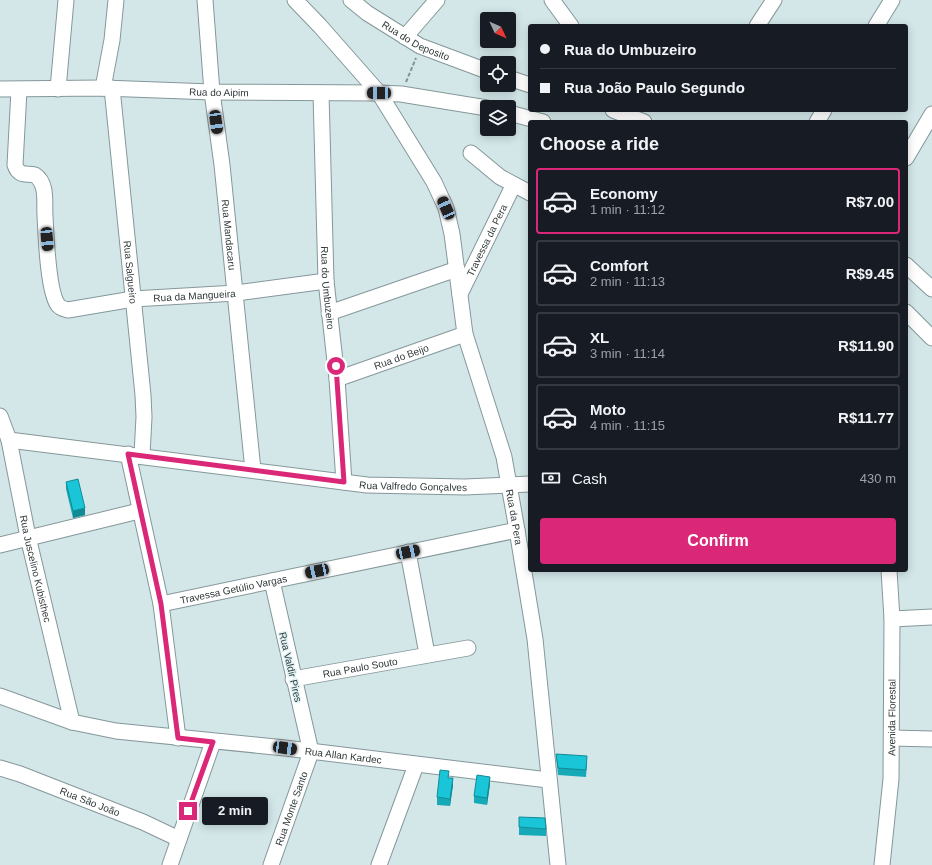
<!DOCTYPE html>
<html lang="en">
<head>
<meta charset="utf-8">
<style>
	:root { --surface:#171b24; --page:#242831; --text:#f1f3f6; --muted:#9ea1a6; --line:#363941; --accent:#db2777 }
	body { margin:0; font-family:Helvetica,sans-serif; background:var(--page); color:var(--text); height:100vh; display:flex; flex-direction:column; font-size:15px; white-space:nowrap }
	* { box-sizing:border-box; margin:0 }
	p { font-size:13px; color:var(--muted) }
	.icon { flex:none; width:22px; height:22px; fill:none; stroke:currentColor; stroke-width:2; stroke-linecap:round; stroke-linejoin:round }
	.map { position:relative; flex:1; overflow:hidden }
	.side { position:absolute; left:528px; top:120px; width:380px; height:452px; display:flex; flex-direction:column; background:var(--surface); border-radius:4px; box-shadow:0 2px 10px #0003 }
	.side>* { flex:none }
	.guide { position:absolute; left:528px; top:24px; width:380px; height:88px; border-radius:4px; box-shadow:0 2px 10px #0003; display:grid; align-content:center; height:88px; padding:0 12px; background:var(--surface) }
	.needle { width:26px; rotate:134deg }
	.controls { position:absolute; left:480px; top:12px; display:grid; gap:8px }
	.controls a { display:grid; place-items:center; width:36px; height:36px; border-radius:4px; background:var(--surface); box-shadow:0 2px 10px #0003; font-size:20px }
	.end { position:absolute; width:18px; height:18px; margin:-9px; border:5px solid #db2777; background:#fff; box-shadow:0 0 0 2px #fff }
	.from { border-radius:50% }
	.bubble { position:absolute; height:28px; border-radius:4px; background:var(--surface); box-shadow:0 2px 10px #0003; font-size:13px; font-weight:600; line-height:28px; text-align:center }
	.car { position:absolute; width:12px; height:24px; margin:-12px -6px; border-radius:5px; box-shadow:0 0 3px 1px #0007; background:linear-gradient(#222 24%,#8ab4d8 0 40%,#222 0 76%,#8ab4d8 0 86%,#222 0) }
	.guide b { display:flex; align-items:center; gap:14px; height:38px; font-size:15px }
	.guide b+b { border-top:1px solid var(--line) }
	.guide i { width:10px; height:10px; background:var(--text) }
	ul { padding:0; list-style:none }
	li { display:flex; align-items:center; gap:12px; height:66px; margin:0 8px 6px; padding:0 4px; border:2px solid var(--line); border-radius:4px }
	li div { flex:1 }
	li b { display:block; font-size:15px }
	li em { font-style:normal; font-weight:600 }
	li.current { border-color:var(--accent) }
	li>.icon { width:36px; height:36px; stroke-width:1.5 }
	h2 { padding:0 12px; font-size:18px; line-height:48px }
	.pay { display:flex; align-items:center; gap:10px; height:44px; padding:0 12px; font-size:15px }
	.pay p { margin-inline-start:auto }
	.cta { display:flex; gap:8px; margin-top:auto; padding:8px 12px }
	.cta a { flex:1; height:46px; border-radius:4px; background:var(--accent); color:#fff; font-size:16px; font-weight:600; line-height:46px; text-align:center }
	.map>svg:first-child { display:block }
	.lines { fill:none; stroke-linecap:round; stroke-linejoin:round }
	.minor-casing { stroke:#85979a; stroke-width:17 }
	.path { stroke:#839193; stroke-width:2; stroke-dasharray:4 2; stroke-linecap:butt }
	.minor { stroke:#fff; stroke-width:15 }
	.wall { fill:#16a9b8 }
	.shaded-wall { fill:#128a96 }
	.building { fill:#19c5d6; stroke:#128a96 }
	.route { stroke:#db2777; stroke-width:5 }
	.labels { text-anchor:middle; stroke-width:3; stroke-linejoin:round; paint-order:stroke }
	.street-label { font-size:10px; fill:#303839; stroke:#e0f4f6 }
</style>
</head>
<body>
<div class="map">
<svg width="932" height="865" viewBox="0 0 932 865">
	<rect width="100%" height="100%" fill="#d3e7e9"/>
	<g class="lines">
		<defs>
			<g id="minor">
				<path id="s1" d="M205 0 212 92 222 165 253 470"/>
				<path id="s2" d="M295 0 320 26 379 93 434 182 446 208 452 234 465 334 504 457 517 530 535 639 558 865"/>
				<path id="s3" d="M351 0 367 13 420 46 487 71"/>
				<polyline points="552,0 571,26"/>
				<polyline points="757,26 774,0"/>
				<polyline points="876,26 892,0"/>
				<polyline points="405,37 437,0"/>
				<polyline points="509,78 530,85"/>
				<polyline points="103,88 112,40 116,0"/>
				<path id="s4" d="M112 88 143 395 144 417 142 455"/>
				<path id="s5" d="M0 89 103 88 212 92 379 93 401 94 487 108"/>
				<polyline points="58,89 66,0"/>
				<path id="s6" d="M19 90 15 165C19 177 26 173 35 175 48 184 44 203 45 216 46 235 48 292 58 305 60 308 64 309 68 310L133 299 236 293 326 281"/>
				<path id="s7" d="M321 93 326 281 337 379 344 482"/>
				<polyline points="613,110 644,122"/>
				<polyline points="509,113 543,122"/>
				<polyline points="817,122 824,110"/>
				<polyline points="471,153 500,177 530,193"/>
				<polyline points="906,158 932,114"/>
				<polyline points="906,265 932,289"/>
				<path id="s8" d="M460 294 513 186"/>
				<polyline points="906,312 932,338"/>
				<polyline points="329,313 457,269"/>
				<path id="s9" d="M337 379 465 334"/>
				<path id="s10" d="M0 416 9 440 28 537 72 722"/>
				<path id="s11" d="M9 440 367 485 465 487 530 484"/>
				<polyline points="128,454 161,604 178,738"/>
				<polyline points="0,545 139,511"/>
				<polyline points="408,552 427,654"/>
				<path id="s12" d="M161 604 517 530"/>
				<polyline points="892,619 932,617"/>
				<path id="s13" d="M293 679 468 648"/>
				<path id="s14" d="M0 696 72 722 116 731 285 748 548 780"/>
				<polyline points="892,738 932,739"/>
				<path id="s15" d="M0 768 20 774 143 822 179 839"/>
				<polyline points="170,865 213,742"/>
				<path id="s16" d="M271 865 311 752 272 581"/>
				<polyline points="379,865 416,765"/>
				<path id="s17" d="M882 865 891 779 892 619 889 570"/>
			</g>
		</defs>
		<use href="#minor" class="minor-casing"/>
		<polyline class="path" points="406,82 416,58"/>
		<use href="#minor" class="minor"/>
	</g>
	<g class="wall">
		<polygon points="66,482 85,515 73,518 66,489"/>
		<polygon points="556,754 587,763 586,777 558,775"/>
		<polygon points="449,778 453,785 450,806 437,805 437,797"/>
		<polygon points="490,784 487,805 474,803 474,796"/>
		<polygon points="519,827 546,829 546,836 519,835"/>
	</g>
	<g class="shaded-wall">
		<polygon points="85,508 85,515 73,518 73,511"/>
		<polygon points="490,777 490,784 487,805 487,798"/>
		<polygon points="453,778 453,785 450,806 450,799"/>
	</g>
	<g class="building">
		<polygon points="78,479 85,508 73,511 66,482"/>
		<polygon points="556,754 587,756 586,770 558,768"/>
		<polygon points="440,770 449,771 448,778 453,778 450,799 437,797"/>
		<polygon points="477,775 490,777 487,798 474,796"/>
		<polygon points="519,817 545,818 546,829 519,827"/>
	</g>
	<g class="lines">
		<polyline class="route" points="188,811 213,742 178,738 161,604 128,454 344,482 336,366"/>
	</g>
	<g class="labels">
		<g class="street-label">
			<text dy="4" stroke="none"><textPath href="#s3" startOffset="77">Rua do Deposito</textPath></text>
			<text dy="4" stroke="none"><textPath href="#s5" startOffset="219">Rua do Aipim</textPath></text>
			<text dy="4" stroke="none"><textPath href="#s1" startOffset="236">Rua Mandacaru</textPath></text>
			<text dy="4" stroke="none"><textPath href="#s8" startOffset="60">Travessa da Pera</textPath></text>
			<text dy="4" stroke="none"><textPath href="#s4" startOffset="185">Rua Salgueiro</textPath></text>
			<text dy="4" stroke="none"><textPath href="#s7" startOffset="195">Rua do Umbuzeiro</textPath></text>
			<text dy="4" stroke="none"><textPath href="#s6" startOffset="373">Rua da Mangueira</textPath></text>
			<text dy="4" stroke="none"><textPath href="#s9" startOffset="68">Rua do Beijo</textPath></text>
			<text dy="4" stroke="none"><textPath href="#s11" startOffset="407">Rua Valfredo Gonçalves</textPath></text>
			<text dy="4" stroke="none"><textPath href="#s2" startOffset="576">Rua da Pera</textPath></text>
			<text dy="4" stroke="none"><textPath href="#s10" startOffset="157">Rua Juscelino Kubisthec</textPath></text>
			<text dy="4" stroke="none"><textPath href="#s12" startOffset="74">Travessa Getúlio Vargas</textPath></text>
			<text transform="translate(291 667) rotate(77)" y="4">Rua Valdir Pires</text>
			<text dy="4" stroke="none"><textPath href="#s13" startOffset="68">Rua Paulo Souto</textPath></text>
			<text dy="4" stroke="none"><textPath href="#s17" startOffset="148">Avenida Florestal</textPath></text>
			<text dy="4" stroke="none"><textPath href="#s14" startOffset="350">Rua Allan Kardec</textPath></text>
			<text dy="4" stroke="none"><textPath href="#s15" startOffset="96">Rua São João</textPath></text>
			<text dy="4" stroke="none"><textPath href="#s16" startOffset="60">Rua Monte Santo</textPath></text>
		</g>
	</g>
</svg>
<div class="controls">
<a><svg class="needle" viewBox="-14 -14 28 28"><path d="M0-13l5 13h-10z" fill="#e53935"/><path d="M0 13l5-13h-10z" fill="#9ea1a6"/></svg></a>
<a><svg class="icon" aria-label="locate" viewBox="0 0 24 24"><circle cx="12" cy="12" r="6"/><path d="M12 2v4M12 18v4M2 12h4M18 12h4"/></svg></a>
<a><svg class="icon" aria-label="layers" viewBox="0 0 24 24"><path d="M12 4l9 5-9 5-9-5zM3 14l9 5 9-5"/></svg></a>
</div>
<i class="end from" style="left:336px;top:366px"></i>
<i class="end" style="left:188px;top:811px"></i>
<div class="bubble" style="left:202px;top:797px;width:66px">2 min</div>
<i class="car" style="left:379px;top:93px;rotate:270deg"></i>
<i class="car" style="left:216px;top:122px;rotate:172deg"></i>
<i class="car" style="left:446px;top:208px;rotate:336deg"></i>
<i class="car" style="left:47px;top:239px;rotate:175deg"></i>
<i class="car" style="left:408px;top:552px;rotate:78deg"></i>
<i class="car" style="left:317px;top:571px;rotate:258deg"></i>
<i class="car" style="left:285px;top:748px;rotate:98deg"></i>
<div class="guide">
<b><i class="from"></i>Rua do Umbuzeiro</b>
<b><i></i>Rua João Paulo Segundo</b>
</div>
<section class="side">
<h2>Choose a ride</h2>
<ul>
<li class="current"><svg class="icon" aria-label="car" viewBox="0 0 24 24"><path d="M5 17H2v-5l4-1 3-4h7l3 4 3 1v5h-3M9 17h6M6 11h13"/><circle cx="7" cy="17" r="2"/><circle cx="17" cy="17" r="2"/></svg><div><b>Economy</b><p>1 min · 11:12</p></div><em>R$7.00</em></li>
<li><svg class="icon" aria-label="car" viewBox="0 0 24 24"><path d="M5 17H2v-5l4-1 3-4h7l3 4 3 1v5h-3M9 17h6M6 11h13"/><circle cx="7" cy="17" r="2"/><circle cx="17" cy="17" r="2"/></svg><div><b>Comfort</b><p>2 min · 11:13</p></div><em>R$9.45</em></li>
<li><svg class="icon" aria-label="car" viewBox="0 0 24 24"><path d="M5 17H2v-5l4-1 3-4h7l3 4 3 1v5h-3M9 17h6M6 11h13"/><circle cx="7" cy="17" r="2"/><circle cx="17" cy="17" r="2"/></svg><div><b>XL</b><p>3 min · 11:14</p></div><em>R$11.90</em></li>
<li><svg class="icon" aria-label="car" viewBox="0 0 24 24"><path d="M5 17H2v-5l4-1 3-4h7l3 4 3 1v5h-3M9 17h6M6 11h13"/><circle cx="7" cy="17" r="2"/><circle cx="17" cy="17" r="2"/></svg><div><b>Moto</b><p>4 min · 11:15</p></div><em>R$11.77</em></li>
</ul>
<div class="pay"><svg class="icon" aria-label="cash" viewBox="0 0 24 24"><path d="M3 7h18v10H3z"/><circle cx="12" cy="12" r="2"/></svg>Cash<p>430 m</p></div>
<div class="cta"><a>Confirm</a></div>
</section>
</div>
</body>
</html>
